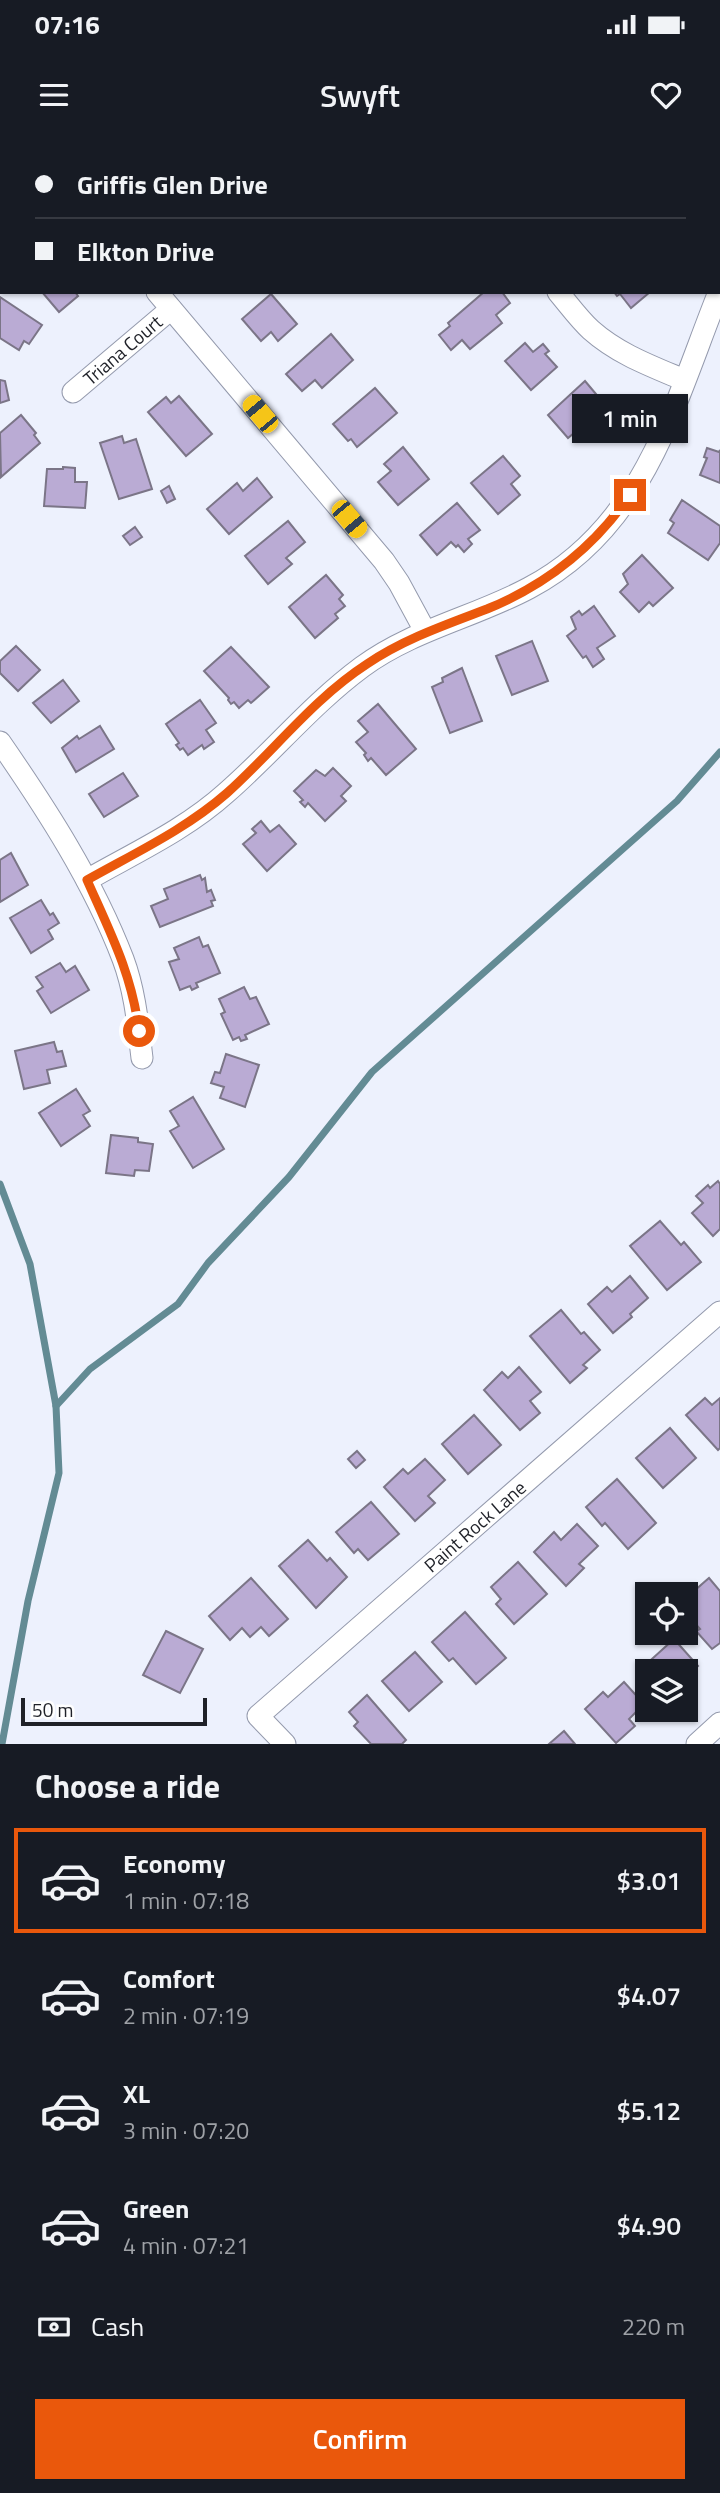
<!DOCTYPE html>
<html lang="en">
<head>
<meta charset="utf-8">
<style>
	:root { --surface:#171b24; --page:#242831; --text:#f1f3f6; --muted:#9ea1a6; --line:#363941; --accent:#ea580c }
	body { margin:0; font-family:"Titillium Web",sans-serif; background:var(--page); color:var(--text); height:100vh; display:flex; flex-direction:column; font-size:26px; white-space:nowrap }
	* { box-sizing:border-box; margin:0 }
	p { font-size:23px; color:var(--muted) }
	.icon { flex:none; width:38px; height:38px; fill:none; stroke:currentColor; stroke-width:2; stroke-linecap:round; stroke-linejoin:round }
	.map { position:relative; height:1604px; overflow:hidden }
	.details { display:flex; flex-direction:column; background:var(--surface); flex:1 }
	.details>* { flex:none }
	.guide { position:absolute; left:0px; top:0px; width:721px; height:154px; box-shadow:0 2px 5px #0004; display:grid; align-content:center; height:154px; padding:0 35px; background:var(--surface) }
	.controls { position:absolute; left:635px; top:1442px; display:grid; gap:14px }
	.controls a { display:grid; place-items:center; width:63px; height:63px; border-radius:0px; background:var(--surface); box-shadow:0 2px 5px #0004; font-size:35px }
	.scale { position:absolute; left:21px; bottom:18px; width:186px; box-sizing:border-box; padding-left:7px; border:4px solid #1f2128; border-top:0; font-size:19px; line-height:24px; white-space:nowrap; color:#1f2128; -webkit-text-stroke:5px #fefefe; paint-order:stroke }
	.end { position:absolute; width:32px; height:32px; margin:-16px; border:9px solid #ea580c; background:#fff; box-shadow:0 0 0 4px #fff }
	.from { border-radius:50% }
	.bubble { position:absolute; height:49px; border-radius:0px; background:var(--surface); box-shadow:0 2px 5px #0004; font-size:23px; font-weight:600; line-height:49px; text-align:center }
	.car { position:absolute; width:21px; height:42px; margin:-21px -10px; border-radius:9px; box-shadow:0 0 5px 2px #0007; background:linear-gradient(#f5c518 24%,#345 0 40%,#f5c518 0 76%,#345 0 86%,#f5c518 0) }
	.guide b { display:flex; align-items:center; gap:24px; height:66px; font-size:26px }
	.guide b+b { border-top:2px solid var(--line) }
	.guide i { width:18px; height:18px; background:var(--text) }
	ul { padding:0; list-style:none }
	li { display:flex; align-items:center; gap:21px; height:105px; margin:0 14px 10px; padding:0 21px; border:4px solid transparent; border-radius:0px }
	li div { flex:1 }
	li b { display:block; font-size:26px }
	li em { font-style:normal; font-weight:600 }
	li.on { border-color:var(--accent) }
	li>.icon { width:63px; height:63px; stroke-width:1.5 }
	h2 { padding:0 35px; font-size:32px; line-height:84px }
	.pay { display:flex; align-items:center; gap:18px; height:77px; padding:0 35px; font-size:26px }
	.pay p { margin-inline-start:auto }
	.action { display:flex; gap:14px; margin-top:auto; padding:14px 35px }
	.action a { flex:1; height:80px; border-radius:0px; background:var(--accent); color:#fff; font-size:28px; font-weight:600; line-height:80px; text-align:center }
	.status { display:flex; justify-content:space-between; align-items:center; height:49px; padding:0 35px; background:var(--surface); direction:ltr }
	.status svg { height:19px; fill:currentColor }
	header { display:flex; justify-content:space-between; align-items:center; height:91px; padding:0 35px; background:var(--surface); font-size:32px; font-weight:600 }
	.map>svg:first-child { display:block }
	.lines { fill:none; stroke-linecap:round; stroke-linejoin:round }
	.stream { stroke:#638b94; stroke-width:7 }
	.building { fill:#baabd4; stroke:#7b7587; stroke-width:2 }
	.street-casing { stroke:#949aad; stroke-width:23 }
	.street { stroke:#fff; stroke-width:21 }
	.route { stroke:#ea580c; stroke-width:9 }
	.labels { text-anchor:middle; stroke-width:6; stroke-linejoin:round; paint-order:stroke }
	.street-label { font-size:19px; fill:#1f2128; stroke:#fefefe }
</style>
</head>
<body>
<div class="status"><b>07:16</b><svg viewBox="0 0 49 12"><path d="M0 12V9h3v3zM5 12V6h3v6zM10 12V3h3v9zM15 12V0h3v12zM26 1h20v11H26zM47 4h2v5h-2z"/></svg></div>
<header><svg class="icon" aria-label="menu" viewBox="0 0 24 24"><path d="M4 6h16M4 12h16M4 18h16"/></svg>Swyft<svg class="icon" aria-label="heart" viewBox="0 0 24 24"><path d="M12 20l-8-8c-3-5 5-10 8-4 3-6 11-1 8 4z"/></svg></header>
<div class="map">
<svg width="720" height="1604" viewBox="0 0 720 1604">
	<rect width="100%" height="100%" fill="#edf1fd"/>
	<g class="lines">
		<g class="stream">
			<polyline points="0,1044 30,1124 56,1266 59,1333 28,1461 2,1604"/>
			<polyline points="56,1266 90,1229 178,1164 208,1123 289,1037 372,932 677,661 720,612"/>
		</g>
	</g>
	<g class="building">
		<polygon points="42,152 75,152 78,156 59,172"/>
		<polygon points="484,152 502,152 510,163 496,175 502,183 470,209 462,200 451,210 439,195 450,186 448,183"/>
		<polygon points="614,152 650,152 631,168 620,154 617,156"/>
		<polygon points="271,154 297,184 278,201 271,192 261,201 242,179"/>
		<polygon points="0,157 42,185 29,204 24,201 19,210 0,198"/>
		<polygon points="331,194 353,220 322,248 315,240 302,251 286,234"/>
		<polygon points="525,203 533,212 543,204 549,211 545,214 557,227 531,250 505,221"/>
		<polygon points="0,240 5,241 9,260 0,263"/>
		<polygon points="585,241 601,260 588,272 593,277 568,298 548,275"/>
		<polygon points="375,248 397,273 357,307 351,299 348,301 333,284"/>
		<polygon points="179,256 212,294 186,316 148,272 166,257 171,263"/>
		<polygon points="21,275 36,293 34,295 40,303 1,337 0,293"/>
		<polygon points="122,296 124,303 136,299 152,349 119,359 100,303"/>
		<polygon points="403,307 429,339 398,365 378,342 391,331 384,324"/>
		<polygon points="707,308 719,312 720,310 720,343 700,335 707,318 704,317"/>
		<polygon points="503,316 520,336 511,344 520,355 498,374 471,343"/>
		<polygon points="63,327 75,328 75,342 87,342 85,368 44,366 47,329 63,329"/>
		<polygon points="257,338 272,357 229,394 207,369 237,343 243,351"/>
		<polygon points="169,346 175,359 167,363 161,351"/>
		<polygon points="682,360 720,386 720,403 708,420 668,393 674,383 670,380"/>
		<polygon points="457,363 480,390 468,399 472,404 464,412 458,405 456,407 451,402 437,415 420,395"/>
		<polygon points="288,381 305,402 286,418 292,424 268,444 245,416"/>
		<polygon points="135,387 142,397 130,405 123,396"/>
		<polygon points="642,415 673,448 653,466 649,462 639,472 620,452 628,444 623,434"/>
		<polygon points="326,435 343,455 339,459 345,466 335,474 338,478 315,498 289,467"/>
		<polygon points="594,466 615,496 597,508 604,519 593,527 586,516 583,518 567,496 576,489 571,477 579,471 582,475"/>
		<polygon points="532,501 548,541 512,555 496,516"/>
		<polygon points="16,506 40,530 18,551 0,533 0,521"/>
		<polygon points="231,507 269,547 251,563 248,560 239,568 234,562 231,564 228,560 229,558 204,531"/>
		<polygon points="462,528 482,581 450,593 432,547 443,542 442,538"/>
		<polygon points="63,540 79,561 51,583 33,563"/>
		<polygon points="200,560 216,583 206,590 214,602 204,609 202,605 188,615 183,608 180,610 176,605 179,603 166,584"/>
		<polygon points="378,564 416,609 386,635 371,618 368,621 364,615 366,613 356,602 368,592 358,581"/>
		<polygon points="100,586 114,609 76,632 62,608 77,596 79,599"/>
		<polygon points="333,628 351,646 341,656 346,661 325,681 308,663 305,667 300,662 303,660 294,651 316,630 325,636"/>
		<polygon points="123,633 138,656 104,677 89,654"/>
		<polygon points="261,681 270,692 279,685 296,704 267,731 243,704 256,693 252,689"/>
		<polygon points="11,713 28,745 0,762 0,720"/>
		<polygon points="200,735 202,740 205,738 207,752 211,750 215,760 211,761 213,766 160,787 151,766 168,759 164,749"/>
		<polygon points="41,760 50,775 53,773 59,783 48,790 53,799 31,813 10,778"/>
		<polygon points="199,797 203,807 208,805 220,833 196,843 198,847 192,850 190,846 180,850 169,822 179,819 174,808"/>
		<polygon points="60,823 66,832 75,826 89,850 51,873 37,851 43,847 36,837"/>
		<polygon points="244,847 250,859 256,857 269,884 245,895 247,899 241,901 239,897 233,900 221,874 225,872 219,859"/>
		<polygon points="54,902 57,912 62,911 66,926 47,930 50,943 24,949 15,911"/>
		<polygon points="226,914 259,925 245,967 220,958 224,947 211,943 215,932 220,933"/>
		<polygon points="76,949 90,971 83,975 90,986 61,1006 39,973"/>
		<polygon points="193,957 224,1009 193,1028 170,991 179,986 170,971"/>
		<polygon points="111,995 138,998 138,1002 153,1004 149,1031 135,1030 134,1036 106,1033"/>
		<polygon points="718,1041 720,1044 720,1089 713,1096 692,1073 703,1063 696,1056 708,1045 710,1048"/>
		<polygon points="660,1081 681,1105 684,1102 701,1122 667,1150 630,1106"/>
		<polygon points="630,1136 648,1158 630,1174 632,1177 613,1193 588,1164 607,1147 612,1152"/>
		<polygon points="561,1170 581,1194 584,1192 600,1210 583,1225 587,1228 570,1243 530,1196"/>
		<polygon points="519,1227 541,1252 530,1261 540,1273 520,1290 484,1250 502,1232 508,1238"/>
		<polygon points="705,1258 712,1265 720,1258 720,1308 718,1310 686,1275"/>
		<polygon points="474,1275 501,1305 468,1334 442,1304"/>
		<polygon points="670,1288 696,1318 663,1348 636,1318"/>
		<polygon points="357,1311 365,1320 356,1328 348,1319"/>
		<polygon points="425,1319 445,1340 428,1356 435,1363 415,1381 384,1347 403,1329 408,1334"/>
		<polygon points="617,1339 656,1383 628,1409 605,1383 602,1386 586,1367"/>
		<polygon points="371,1362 399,1394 368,1420 358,1409 354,1413 336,1392"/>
		<polygon points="577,1384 598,1406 579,1424 584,1428 566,1446 534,1412 554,1392 561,1400"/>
		<polygon points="308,1400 327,1421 330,1418 347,1437 316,1468 279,1426"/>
		<polygon points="518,1422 547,1454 514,1484 496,1464 501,1459 491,1447"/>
		<polygon points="251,1438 288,1479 269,1496 261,1487 250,1497 242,1488 230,1500 209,1476"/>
		<polygon points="709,1438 720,1451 720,1503 712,1509 696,1491 700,1489 686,1473 686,1458"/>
		<polygon points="465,1472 506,1518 476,1544 453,1518 449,1521 432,1502"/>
		<polygon points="166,1491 203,1509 180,1553 143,1535"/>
		<polygon points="674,1499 698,1526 693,1531 696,1534 686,1543 686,1531 648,1531 648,1534 642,1528"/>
		<polygon points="415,1512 442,1542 409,1571 382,1541"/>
		<polygon points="624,1542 644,1564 629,1579 635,1586 616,1603 585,1569 603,1552 608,1557"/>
		<polygon points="367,1555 406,1600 402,1604 371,1604 354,1586 358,1582 349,1572"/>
		<polygon points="564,1591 575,1604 549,1604"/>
	</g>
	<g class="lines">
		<defs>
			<g id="street">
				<polyline points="28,0 29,2"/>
				<polyline points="428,0 430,2"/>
				<polyline points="157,152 384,421 399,443 425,491"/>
				<path d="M558 152C569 165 579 179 591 190 618 214 651 226 684 240"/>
				<path id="s1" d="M73 252 171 169"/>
				<path d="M0 602C47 670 93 741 123 819 135 851 138 885 142 918"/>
				<path d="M87 740C134 713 185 690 226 653 273 612 312 564 362 527 412 490 475 477 529 448 645 387 674 264 719 152"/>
				<path id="s2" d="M285 1604 258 1576 720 1172"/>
				<polyline points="697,1604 720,1583"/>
			</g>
		</defs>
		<use href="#street" class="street-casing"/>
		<use href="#street" class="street"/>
	</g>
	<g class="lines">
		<path class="route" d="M139 891C132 834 110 792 87 740 135 713 186 689 227 653 274 611 313 559 367 524 404 499 445 485 487 469 546 445 594 407 630 355"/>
	</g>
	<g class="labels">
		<g class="street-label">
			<text dy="7" stroke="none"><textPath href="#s1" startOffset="65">Triana Court</textPath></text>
			<text dy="7" stroke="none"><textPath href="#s2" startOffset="327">Paint Rock Lane</textPath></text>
		</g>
	</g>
</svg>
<div class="controls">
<a><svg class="icon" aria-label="locate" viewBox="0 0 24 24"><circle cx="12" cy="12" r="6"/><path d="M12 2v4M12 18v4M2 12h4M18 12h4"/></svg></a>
<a><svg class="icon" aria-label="layers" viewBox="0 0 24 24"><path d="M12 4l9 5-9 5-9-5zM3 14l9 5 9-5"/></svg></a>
</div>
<div class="scale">50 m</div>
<i class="end from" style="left:139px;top:891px"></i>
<i class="end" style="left:630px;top:355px"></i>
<div class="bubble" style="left:572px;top:254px;width:116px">1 min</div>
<i class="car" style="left:260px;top:274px;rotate:320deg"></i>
<i class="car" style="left:349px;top:379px;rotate:140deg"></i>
<div class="guide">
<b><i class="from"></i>Griffis Glen Drive</b>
<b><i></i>Elkton Drive</b>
</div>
</div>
<section class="details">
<h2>Choose a ride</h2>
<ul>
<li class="on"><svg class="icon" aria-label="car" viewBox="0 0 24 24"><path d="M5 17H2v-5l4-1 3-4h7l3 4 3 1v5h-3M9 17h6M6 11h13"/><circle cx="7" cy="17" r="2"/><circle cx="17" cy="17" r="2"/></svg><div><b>Economy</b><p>1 min · 07:18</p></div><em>$3.01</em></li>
<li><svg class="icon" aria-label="car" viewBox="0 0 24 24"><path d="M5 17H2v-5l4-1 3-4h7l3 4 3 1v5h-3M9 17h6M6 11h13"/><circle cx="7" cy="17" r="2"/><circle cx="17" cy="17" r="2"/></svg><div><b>Comfort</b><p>2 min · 07:19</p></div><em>$4.07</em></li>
<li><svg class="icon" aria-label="car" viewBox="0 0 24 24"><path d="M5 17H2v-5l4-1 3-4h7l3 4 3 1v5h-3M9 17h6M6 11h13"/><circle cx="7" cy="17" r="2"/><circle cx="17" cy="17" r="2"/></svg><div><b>XL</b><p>3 min · 07:20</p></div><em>$5.12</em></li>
<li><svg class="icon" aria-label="car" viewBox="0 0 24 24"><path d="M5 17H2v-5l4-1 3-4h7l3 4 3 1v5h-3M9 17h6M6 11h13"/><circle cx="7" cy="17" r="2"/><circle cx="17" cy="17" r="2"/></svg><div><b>Green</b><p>4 min · 07:21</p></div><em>$4.90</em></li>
</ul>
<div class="pay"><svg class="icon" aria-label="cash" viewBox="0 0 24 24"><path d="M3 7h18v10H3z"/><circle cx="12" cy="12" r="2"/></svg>Cash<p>220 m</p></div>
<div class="action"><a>Confirm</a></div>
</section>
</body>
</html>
